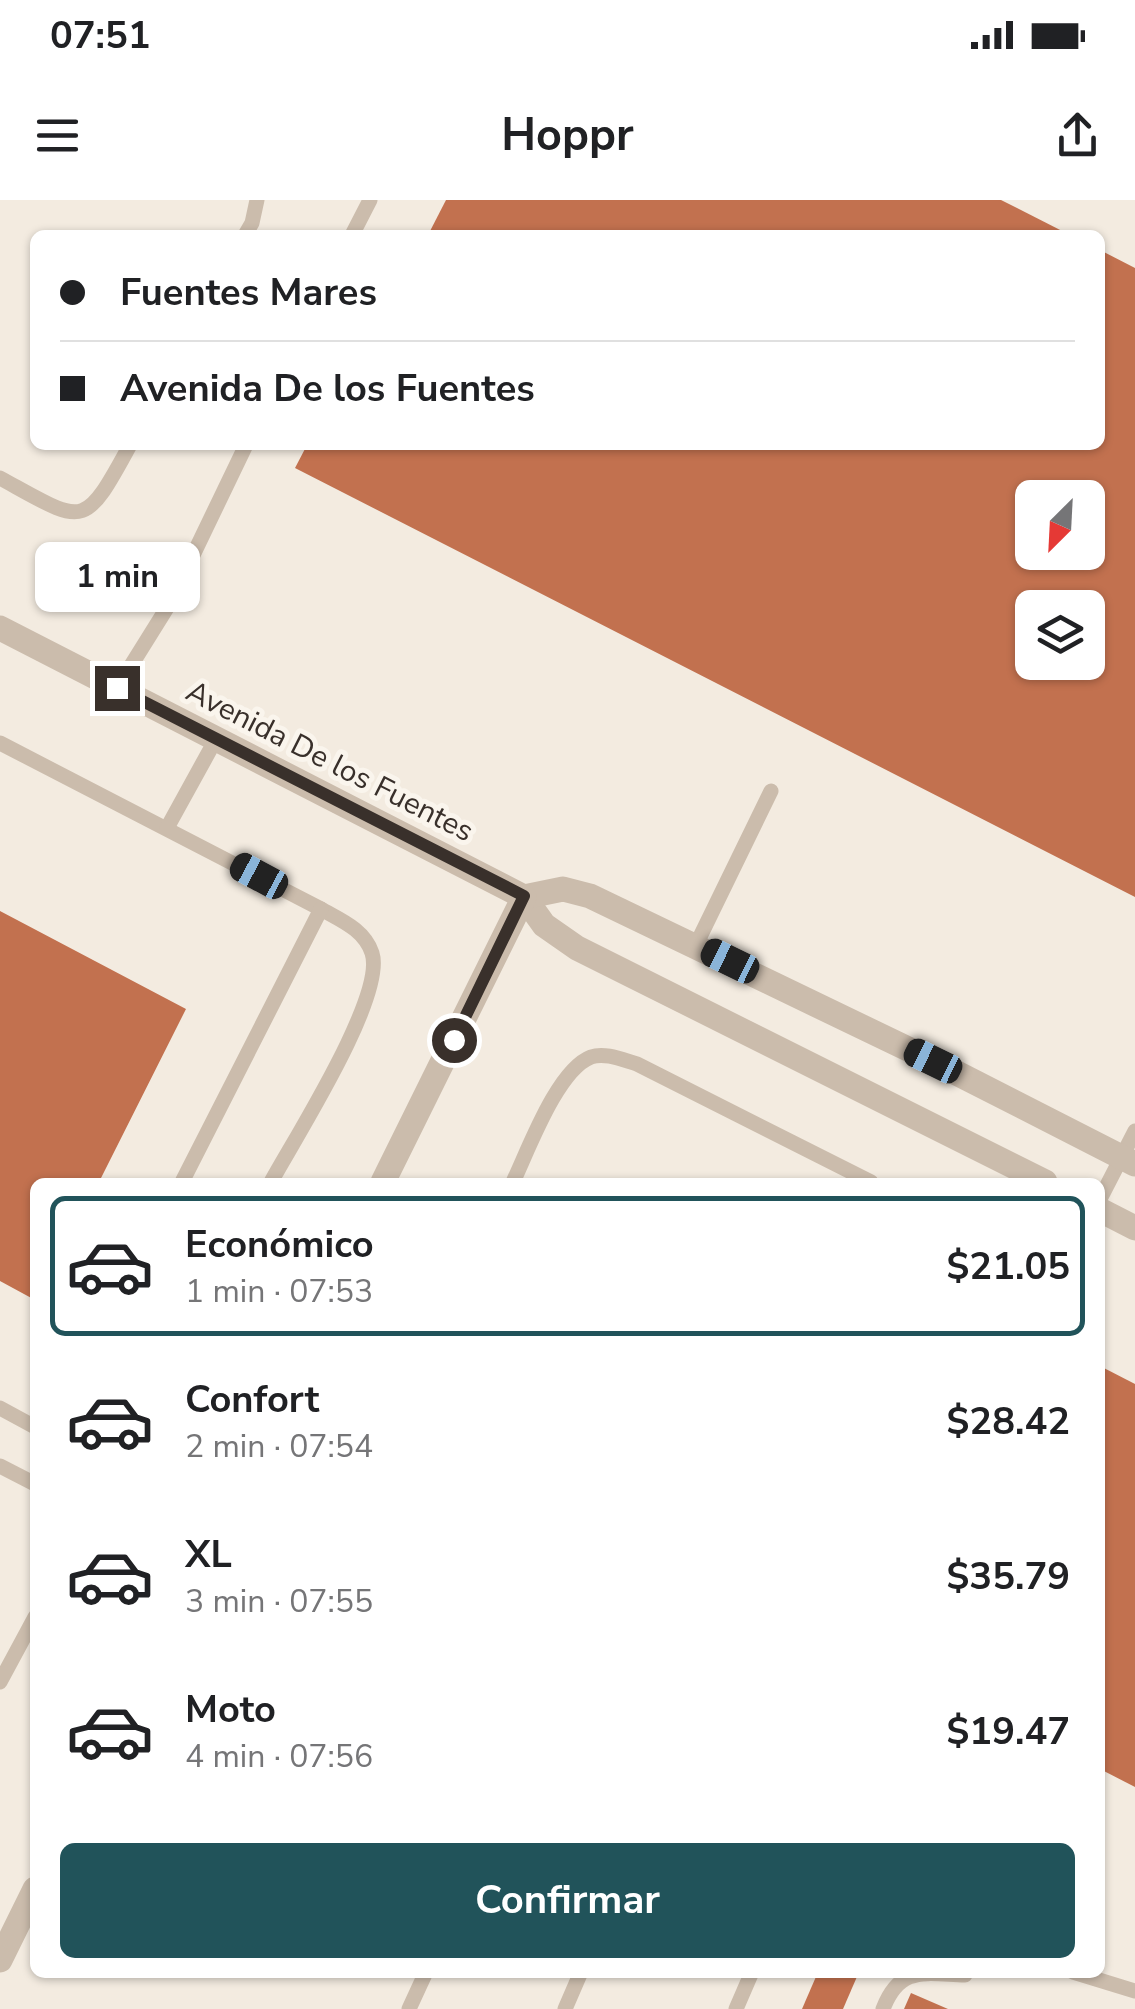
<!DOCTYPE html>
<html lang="es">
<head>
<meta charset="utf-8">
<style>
	:root { --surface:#fff; --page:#f6f6f6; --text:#202124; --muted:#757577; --line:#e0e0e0; --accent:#21535a }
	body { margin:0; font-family:"Nunito Sans",sans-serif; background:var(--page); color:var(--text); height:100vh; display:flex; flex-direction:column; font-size:38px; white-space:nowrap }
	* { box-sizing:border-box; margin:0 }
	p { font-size:32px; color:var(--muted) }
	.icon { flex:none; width:55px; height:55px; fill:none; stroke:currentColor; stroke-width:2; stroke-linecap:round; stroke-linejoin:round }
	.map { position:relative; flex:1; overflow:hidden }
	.panel { position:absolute; left:30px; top:978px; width:1075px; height:800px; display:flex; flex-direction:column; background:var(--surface); border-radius:15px; box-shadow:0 2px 8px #0004 }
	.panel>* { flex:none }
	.top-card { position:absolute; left:30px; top:30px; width:1075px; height:220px; border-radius:15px; box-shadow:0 2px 8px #0004; display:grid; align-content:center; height:220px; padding:0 30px; background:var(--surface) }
	.needle { width:65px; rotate:204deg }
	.controls { position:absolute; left:1015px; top:280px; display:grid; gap:20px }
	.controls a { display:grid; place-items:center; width:90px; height:90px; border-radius:15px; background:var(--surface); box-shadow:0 2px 8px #0004; font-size:50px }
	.end { position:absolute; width:45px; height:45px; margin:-22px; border:12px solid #39302b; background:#fff; box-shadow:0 0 0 5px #fff }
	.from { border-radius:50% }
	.bubble { position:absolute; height:70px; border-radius:15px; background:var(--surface); box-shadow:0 2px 8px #0004; font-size:32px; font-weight:700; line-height:70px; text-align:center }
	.car { position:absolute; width:30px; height:60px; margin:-30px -15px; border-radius:12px; box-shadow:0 0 8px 2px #0007; background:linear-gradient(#222 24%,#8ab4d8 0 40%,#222 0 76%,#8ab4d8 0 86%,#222 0) }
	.top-card b { display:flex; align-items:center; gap:35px; height:95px; font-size:38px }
	.top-card b+b { border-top:2px solid var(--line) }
	.top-card i { width:25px; height:25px; background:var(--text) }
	ul { padding:18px 0 0; list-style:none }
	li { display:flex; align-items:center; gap:30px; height:140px; margin:0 20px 15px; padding:0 10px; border:5px solid transparent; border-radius:15px }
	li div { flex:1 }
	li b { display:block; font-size:38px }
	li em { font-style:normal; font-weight:700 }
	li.current { border-color:var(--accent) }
	li>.icon { width:90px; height:90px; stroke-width:1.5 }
	.cta { display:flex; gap:20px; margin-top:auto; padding:20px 30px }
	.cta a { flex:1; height:115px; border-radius:15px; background:var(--accent); color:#fff; font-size:40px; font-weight:700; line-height:115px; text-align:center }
	.status { display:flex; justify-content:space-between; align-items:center; height:70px; padding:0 50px; background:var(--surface); direction:ltr }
	.status svg { height:28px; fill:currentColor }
	header { display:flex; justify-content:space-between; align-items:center; height:130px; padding:0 30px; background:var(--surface); font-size:45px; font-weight:700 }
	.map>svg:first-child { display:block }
	.building { fill:#c2714f; fill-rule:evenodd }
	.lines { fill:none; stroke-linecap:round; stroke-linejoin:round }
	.service { stroke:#cbbcac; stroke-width:15 }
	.minor { stroke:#cbbcac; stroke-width:25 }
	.route { stroke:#39302b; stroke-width:12 }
	.labels { text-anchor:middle; stroke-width:10; stroke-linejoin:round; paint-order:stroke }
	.street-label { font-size:30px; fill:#39302b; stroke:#faf5ed }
</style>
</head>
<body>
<div class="status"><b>07:51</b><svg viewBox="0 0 49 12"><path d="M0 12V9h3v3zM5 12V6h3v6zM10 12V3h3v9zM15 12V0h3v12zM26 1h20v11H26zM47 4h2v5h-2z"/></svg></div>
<header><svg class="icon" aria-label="menu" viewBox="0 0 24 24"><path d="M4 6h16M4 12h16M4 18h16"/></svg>Hoppr<svg class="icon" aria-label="share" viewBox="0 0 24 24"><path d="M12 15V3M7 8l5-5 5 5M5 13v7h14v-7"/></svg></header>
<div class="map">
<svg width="1135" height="1809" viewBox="0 0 1135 1809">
	<rect width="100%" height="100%" fill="#f3ebe0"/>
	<g class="building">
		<polygon points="446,0 1001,0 1070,35 428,35"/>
		<path d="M1100 50 1135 68V697L295 268 307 245H1100ZM1032 298H1088V352H1032ZM1032 408H1088V462H1032Z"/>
		<polygon points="0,711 186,809 99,982 35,982 35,1100 0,1081"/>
		<polygon points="1100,1166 1135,1184 1135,1587 1100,1569"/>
		<polygon points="818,1772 859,1772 843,1809 802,1809"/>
		<polygon points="911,1793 948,1809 904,1809"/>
	</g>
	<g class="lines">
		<g class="service">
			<polyline points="245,35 252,23 257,0"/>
			<polyline points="352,35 370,0"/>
			<path d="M0 278C84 324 83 332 130 245"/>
			<polyline points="117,488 170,403 246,245"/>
			<path d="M0 543 321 709C340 720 364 729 372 753 386 796 295 938 271 982"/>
			<polyline points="167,628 216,539"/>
			<polyline points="696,745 771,591"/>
			<polyline points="182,982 321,709"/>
			<path d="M513 982C528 951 557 870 591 857 605 852 623 860 637 864L871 982"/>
			<polyline points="1100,999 1135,931"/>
			<polyline points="0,1208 35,1227"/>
			<polyline points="0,1266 35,1284"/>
			<polyline points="0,1482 35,1417"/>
			<polyline points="1073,1772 1135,1791"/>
			<polyline points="409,1809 426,1772"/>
			<polyline points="565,1809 581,1772"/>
			<polyline points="736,1809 752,1772"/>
			<path d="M883 1809C900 1765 925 1774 965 1775"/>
		</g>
		<g class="minor">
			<polyline points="0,428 524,697 544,725 577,748 1045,982"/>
			<polyline points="524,697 563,689 590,696 933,861 1135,964"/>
			<polyline points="383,982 524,697"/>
			<polyline points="1100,1010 1135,1028"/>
			<polyline points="0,1760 35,1689"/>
		</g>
	</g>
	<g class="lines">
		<polyline class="route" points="117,488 524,696 454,840"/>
	</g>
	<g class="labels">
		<g class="street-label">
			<text transform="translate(330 561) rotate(27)" y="10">Avenida De los Fuentes</text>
		</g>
	</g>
</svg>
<div class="controls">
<a><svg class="needle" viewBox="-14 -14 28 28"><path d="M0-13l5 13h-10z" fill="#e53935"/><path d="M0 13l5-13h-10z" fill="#757577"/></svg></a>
<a><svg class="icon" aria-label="layers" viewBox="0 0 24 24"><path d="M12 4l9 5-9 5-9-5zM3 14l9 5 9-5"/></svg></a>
</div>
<i class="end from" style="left:454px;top:840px"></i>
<i class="end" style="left:117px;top:488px"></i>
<div class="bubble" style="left:35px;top:342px;width:165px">1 min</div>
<i class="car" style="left:259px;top:676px;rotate:298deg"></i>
<i class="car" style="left:730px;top:761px;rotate:296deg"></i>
<i class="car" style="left:933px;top:861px;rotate:296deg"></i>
<div class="top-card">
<b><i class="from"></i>Fuentes Mares</b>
<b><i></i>Avenida De los Fuentes</b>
</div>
<section class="panel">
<ul>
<li class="current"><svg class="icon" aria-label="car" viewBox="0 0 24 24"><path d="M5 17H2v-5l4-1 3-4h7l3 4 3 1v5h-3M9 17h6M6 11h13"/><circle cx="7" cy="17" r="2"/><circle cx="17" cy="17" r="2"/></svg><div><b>Económico</b><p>1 min · 07:53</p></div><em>$21.05</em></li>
<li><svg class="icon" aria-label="car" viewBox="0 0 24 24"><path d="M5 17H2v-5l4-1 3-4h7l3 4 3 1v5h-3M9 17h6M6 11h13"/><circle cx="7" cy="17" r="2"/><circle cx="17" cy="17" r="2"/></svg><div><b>Confort</b><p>2 min · 07:54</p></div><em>$28.42</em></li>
<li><svg class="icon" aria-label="car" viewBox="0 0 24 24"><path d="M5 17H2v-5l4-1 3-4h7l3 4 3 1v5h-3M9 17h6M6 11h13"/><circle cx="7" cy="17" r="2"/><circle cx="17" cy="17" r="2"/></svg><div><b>XL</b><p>3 min · 07:55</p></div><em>$35.79</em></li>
<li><svg class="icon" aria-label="car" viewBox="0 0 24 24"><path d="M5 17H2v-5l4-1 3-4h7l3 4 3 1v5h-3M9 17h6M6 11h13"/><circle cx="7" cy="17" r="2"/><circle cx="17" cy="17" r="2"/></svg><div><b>Moto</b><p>4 min · 07:56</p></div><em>$19.47</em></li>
</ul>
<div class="cta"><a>Confirmar</a></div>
</section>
</div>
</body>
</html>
